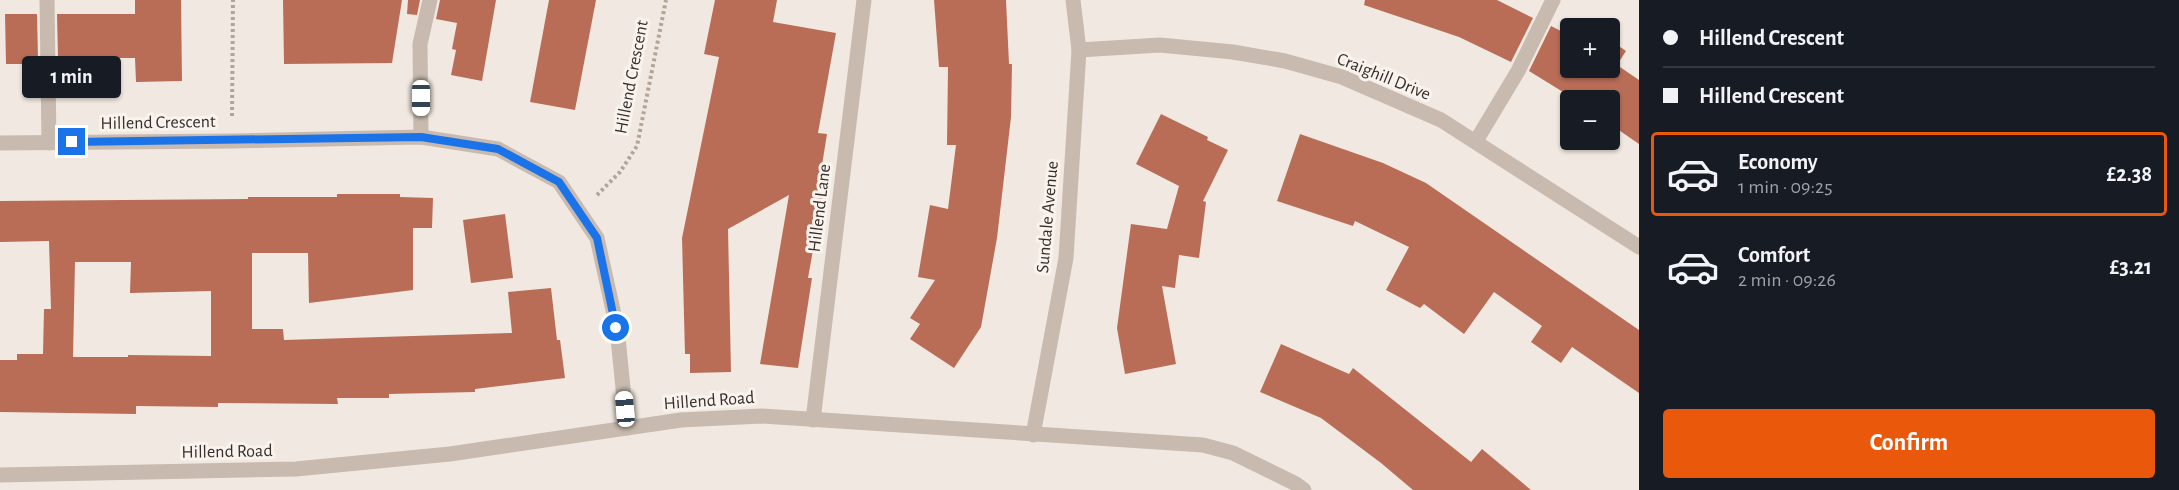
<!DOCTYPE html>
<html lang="en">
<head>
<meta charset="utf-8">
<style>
	:root { --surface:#171b24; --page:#242831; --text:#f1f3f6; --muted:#9ea1a6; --line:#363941; --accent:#ea580c }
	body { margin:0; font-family:"Alegreya Sans",sans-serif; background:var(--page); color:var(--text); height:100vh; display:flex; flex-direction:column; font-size:22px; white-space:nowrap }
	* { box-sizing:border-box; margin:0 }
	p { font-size:20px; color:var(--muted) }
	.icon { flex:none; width:33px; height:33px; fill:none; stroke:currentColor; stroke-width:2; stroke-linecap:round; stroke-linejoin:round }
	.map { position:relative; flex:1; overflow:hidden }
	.panel { display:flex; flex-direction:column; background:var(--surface); width:540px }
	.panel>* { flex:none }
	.banner { display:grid; align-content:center; height:132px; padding:0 24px; background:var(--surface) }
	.tools { position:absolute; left:1560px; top:18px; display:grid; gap:12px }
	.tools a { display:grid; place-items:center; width:60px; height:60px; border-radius:6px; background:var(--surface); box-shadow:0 2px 4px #0004; font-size:30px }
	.end { position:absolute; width:27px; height:27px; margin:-14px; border:8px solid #1a73e8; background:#fff; box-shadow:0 0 0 3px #fff }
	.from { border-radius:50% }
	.bubble { position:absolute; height:42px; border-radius:6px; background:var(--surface); box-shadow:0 2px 4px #0004; font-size:20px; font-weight:700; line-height:42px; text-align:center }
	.car { position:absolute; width:18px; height:36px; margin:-18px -9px; border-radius:8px; box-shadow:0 0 4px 2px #0007; background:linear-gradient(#fff 24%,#345 0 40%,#fff 0 76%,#345 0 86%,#fff 0) }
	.banner b { display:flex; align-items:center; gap:21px; height:57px; font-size:22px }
	.banner b+b { border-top:2px solid var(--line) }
	.banner i { width:15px; height:15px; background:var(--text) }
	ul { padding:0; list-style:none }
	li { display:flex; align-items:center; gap:18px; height:84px; margin:0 12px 9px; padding:0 12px; border:3px solid transparent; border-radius:6px }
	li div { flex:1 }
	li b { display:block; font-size:22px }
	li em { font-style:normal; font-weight:700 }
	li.on { border-color:var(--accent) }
	li>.icon { width:54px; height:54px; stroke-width:1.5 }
	.cta { display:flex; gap:12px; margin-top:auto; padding:12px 24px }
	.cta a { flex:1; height:69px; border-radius:6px; background:var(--accent); color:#fff; font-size:24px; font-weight:700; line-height:69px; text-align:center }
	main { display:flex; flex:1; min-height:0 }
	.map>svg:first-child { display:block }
	.building { fill:#b96d57; fill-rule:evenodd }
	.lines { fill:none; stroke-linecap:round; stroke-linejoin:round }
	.path { stroke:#b4a498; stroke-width:4; stroke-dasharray:3 3; stroke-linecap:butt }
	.minor { stroke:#c8baae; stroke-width:15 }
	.route { stroke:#1a73e8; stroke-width:8 }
	.labels { text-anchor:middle; stroke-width:6; stroke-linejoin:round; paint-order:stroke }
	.street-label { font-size:18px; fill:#382f2c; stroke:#f9f3ee }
</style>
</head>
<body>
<main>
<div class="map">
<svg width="1639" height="490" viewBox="0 0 1639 490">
	<rect width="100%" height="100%" fill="#f1e9e1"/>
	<g class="building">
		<polygon points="135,0 181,0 182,81 136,82 135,58 58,58 57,14 135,14"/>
		<polygon points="283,0 402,0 392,63 284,64"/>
		<polygon points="408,0 420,0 417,15 407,14"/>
		<polygon points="440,0 496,0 482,81 451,75 456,50 452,49 457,23 436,19"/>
		<polygon points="549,0 596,0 575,110 530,102"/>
		<polygon points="715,0 777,0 773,22 836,33 818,133 827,134 822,165 825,165 820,195 823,195 808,278 812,278 798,368 760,364 789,195 728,229 731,372 690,373 690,354 685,354 682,238 719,57 704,54"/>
		<polygon points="934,0 1006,0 1009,64 1012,64 1011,117 997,238 981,327 954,368 910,339 920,324 910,318 935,280 918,277 930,205 948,209 956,145 947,145 948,67 939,67"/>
		<polygon points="1365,0 1497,0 1533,18 1511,62 1459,37 1364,5"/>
		<polygon points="5,14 37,14 38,58 34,58 34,64 6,64"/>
		<polygon points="1579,20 1592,28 1573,28"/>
		<polygon points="1551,26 1569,35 1570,32 1570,68 1610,68 1610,40 1626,51 1617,65 1639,80 1639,144 1610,124 1610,100 1576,100 1529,71"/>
		<polygon points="1161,114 1208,137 1207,140 1228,150 1203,201 1206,202 1199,258 1179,255 1175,288 1162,286 1176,364 1125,374 1117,328 1131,224 1167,229 1179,186 1136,164"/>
		<polygon points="1300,134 1383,163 1426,183 1639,330 1639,393 1572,347 1561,363 1531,342 1542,326 1494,292 1464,334 1424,304 1420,308 1386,290 1409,247 1355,221 1353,226 1277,201"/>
		<path d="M337 194H400V197L433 198 432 228H413V290L309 303 308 253H252V329H283L284 340 512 333 508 292 551 288 557 340H560L565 378 475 389V392L389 394V398H337L338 404 218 403V407L136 406V414L0 412V360H17V354H43L44 309H51L49 241 0 242V201L248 199V197H337ZM75 262H131L130 293 211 291V356L128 355V357H73Z"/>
		<polygon points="505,214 513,278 471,283 463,220"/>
		<polygon points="1281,344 1349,374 1353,368 1471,462 1482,449 1531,490 1413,490 1381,463 1321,418 1260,392"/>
	</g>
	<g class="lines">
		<g class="path">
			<polyline points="232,116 233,0"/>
			<polyline points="597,195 620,172 637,146 666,0"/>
		</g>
		<g class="minor">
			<polyline points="47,0 49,143"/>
			<polyline points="1079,50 1160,45 1233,52 1285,61 1342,77 1441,120 1639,247"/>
			<polyline points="421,137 420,44 430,0"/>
			<polyline points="1476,141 1518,71 1553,0"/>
			<polyline points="0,143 232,141 421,137 498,149 559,182 597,238 617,328 627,428"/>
			<polyline points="813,420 864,0"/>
			<polyline points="1033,435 1066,258 1079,50 1073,0"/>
			<polyline points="0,475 296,469 450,454 681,420 762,416 1203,445 1233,453 1296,484 1304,490"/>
		</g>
	</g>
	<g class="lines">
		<polyline class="route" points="72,142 421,137 498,149 559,182 597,238 616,328"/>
	</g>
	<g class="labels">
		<g class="street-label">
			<text transform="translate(1384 76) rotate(22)" y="6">Craighill Drive</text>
			<text transform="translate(631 77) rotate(-79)" y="6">Hillend Crescent</text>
			<text transform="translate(158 122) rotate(-1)" y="6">Hillend Crescent</text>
			<text transform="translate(819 208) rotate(-83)" y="6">Hillend Lane</text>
			<text transform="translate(1047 217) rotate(-85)" y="6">Sundale Avenue</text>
			<text transform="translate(709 400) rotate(-4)" y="6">Hillend Road</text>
			<text transform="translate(227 451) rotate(-1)" y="6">Hillend Road</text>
		</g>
	</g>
</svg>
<div class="tools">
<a>+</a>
<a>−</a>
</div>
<i class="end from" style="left:616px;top:328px"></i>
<i class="end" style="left:72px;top:142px"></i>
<div class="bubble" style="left:22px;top:56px;width:99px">1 min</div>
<i class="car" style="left:421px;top:98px;rotate:180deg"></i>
<i class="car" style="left:625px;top:409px;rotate:355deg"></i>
</div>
<section class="panel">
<div class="banner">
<b><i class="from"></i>Hillend Crescent</b>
<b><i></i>Hillend Crescent</b>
</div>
<ul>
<li class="on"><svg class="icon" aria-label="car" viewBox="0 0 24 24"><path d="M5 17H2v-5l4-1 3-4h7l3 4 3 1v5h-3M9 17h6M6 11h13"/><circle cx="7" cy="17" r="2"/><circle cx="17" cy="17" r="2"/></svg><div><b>Economy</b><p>1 min · 09:25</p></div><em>£2.38</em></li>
<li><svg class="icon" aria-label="car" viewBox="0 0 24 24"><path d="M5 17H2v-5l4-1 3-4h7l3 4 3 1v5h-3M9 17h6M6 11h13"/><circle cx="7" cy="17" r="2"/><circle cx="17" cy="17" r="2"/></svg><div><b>Comfort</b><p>2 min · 09:26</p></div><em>£3.21</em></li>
</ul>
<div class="cta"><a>Confirm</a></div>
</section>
</main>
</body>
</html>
